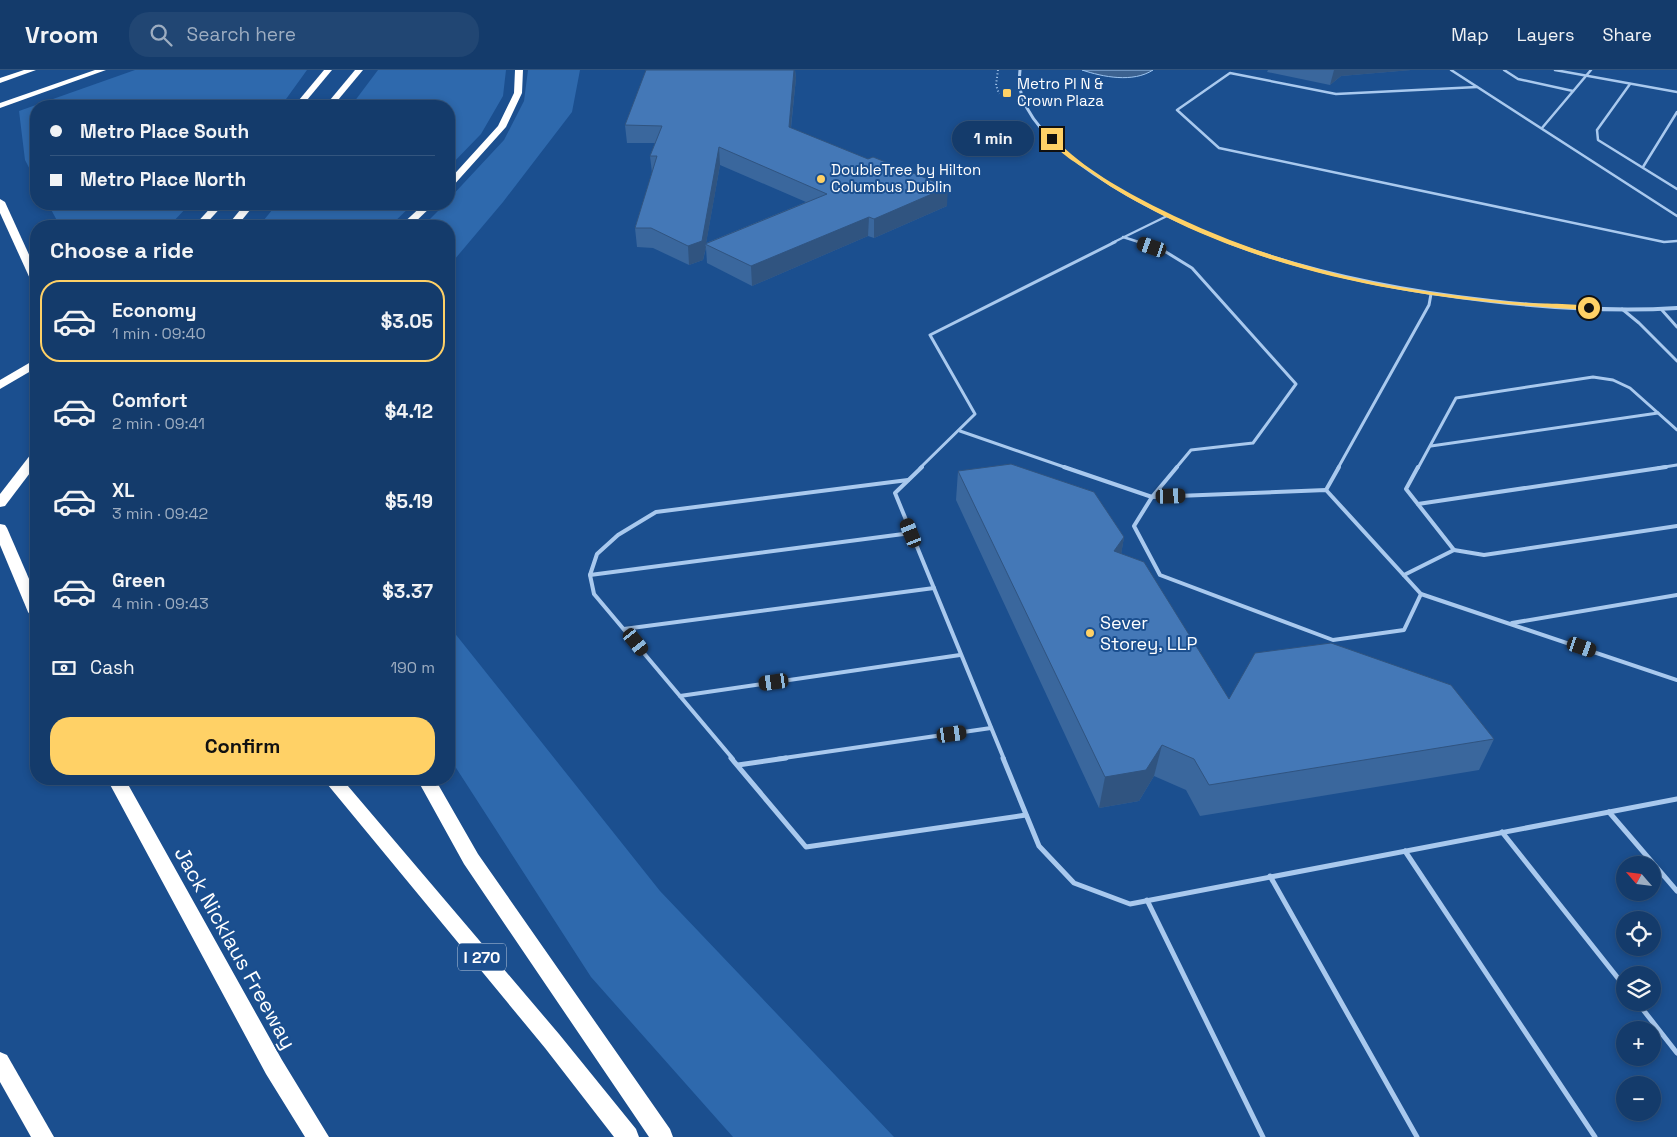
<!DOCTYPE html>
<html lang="en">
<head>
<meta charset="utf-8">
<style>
	:root { --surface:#143b6b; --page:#214673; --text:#f1f3f6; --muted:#9dadc1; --line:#33557e; --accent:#ffd166 }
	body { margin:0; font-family:"Space Grotesk",sans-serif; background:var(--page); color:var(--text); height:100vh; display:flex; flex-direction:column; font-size:19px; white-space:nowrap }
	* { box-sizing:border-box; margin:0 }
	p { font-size:16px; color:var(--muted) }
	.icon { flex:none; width:28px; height:28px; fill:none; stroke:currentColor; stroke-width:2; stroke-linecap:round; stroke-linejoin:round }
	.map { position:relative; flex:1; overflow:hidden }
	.sheet { position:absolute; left:30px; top:150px; width:425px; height:565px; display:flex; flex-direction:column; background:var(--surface); border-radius:20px; box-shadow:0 2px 8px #0003,0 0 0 1px var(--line) }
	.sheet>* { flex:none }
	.banner { position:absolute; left:30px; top:30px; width:425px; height:110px; border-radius:20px; box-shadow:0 2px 8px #0003,0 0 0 1px var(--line); display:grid; align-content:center; height:110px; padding:0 20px; background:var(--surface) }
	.needle { width:32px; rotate:298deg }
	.controls { position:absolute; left:1616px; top:786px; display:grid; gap:10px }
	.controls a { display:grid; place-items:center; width:45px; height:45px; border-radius:50%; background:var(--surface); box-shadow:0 2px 8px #0003,0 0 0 1px var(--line); font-size:25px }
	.end { position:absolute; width:22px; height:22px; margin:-11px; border:6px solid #ffd166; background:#111; box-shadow:0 0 0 2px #111 }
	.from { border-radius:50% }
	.bubble { position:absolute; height:35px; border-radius:18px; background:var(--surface); box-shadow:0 2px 8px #0003,0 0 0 1px var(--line); font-size:16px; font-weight:600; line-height:35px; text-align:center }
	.car { position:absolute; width:15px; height:30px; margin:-15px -8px; border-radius:6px; box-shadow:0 0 4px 1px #0007; background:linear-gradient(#222 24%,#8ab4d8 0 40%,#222 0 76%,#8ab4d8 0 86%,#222 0) }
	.banner b { display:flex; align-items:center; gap:18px; height:48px; font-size:19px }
	.banner b+b { border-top:1px solid var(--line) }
	.banner i { width:12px; height:12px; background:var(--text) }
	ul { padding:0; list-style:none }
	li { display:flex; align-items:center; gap:15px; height:82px; margin:0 10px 8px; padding:0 10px; border:2px solid transparent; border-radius:20px }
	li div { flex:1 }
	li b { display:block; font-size:19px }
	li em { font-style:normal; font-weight:600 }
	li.on { border-color:var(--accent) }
	li>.icon { width:45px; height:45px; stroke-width:1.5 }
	h2 { padding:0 20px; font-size:22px; line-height:60px }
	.pay { display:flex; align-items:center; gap:12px; height:55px; padding:0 20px; font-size:19px }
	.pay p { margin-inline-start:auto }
	.cta { display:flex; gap:10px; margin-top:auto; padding:10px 20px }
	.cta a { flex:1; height:58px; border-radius:20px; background:var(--accent); color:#111; font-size:20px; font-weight:600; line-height:58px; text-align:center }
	header { display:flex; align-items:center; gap:30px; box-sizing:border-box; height:70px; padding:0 25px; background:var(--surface); border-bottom:1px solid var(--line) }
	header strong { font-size:24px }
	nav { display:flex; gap:28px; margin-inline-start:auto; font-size:18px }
	.search { width:350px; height:45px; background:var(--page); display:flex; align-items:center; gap:12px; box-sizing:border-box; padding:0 18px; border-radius:20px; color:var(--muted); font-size:19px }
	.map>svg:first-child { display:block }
	.green { fill:#2e69ad }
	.water { fill:#3c6290; stroke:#9cc4f0 }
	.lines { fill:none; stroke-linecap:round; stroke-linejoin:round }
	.path { stroke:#a9c9ee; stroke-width:2; stroke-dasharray:1 2.5; stroke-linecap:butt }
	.service-far3 { stroke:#a9c9ee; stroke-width:2.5 }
	.service-far2 { stroke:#a9c9ee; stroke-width:3 }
	.service-far1 { stroke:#a9c9ee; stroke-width:4 }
	.service { stroke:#a9c9ee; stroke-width:5 }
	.minor-far1 { stroke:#a9c9ee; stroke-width:3 }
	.minor { stroke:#a9c9ee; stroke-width:4 }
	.motorway { fill:#fff; fill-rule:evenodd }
	.wall { fill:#3a679d; fill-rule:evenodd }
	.shaded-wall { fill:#305480 }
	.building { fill:#4478b7; stroke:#305480 }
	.route { fill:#ffd166 }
	.poi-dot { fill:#ffd166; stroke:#1b4f8f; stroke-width:2 }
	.labels { text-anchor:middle; stroke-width:4; stroke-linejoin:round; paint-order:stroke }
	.far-poi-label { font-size:15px; fill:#fff; stroke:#1b4f8f; text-anchor:start }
	.shield { fill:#1b4f8f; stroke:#bbcadd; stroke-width:1 }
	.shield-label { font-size:16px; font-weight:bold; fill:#fff }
	.poi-label { font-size:18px; fill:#fff; stroke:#1b4f8f; text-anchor:start }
	.near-street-label { font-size:21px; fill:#fff; stroke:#1b4f8f }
</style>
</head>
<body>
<header>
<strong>Vroom</strong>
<div class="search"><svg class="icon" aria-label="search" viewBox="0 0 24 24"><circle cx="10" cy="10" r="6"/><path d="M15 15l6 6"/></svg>Search here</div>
<nav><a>Map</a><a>Layers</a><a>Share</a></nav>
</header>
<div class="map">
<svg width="1677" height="1067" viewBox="0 0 1677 1067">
	<rect width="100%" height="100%" fill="#1b4f8f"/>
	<g class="green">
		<polygon points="135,0 307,0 281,36 36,36 36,111 25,90 19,41"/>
		<polygon points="378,0 506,0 503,26 481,64 449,97 449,36 351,36"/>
		<polygon points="528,0 580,0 572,42 503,132 449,196 449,156 423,156 445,134 449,134 449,129 504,70 524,31"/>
		<polygon points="48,134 190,134 169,156 60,156"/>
		<polygon points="277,134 413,134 390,156 259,156"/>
		<polygon points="449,556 660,821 894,1067 733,1067 591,907 449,687"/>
	</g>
	<path class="water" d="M1082 0H1153C1133 13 1103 7 1082 0Z"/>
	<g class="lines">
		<polyline class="path" points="998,0 996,15 999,24"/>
		<g class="service-far3">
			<polyline points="1451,0 1677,146"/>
			<polyline points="1504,0 1518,9 1573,21"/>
			<polyline points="1555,0 1677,22"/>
			<polyline points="1630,14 1597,60 1598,70 1677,119"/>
			<polyline points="1477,17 1336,24 1230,3 1177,40 1219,78 1664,172 1677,171"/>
			<polyline points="1542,58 1591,0"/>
			<polyline points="1643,97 1677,42"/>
			<polyline points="1123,167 1142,173"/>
			<polyline points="1112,173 1167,146"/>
		</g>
		<g class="service-far2">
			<polyline points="1138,172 1166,182 1192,198 1296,314 1253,373 1191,380 1176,398"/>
			<polyline points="1622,239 1639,253 1677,291"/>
			<polyline points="1661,239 1677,257"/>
			<polyline points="960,361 1067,398"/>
			<polyline points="1431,376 1658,343"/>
			<polyline points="920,398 975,344 930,265 1115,172"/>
			<polyline points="1338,398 1429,235 1431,224"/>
			<polyline points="1418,398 1456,328 1593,307 1613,310 1630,318 1677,360"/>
			<polyline points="1658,398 1677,395"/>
		</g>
		<g class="service-far1">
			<polyline points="922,397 895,423 1004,689"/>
			<polyline points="1064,397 1152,427 1326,420 1421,524 1677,610"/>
			<polyline points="1177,397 1152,427 1134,456 1160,505 1333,570 1404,560 1421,524"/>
			<polyline points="1326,420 1339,397"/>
			<polyline points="1418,434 1666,397"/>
			<polyline points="1454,480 1484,485 1677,456"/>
			<polyline points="590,505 911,463"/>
			<polyline points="1404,505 1454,480 1406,419 1418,397"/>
			<polyline points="1512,553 1677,525"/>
			<polyline points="624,559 934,518"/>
			<polyline points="680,626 960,585"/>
			<polyline points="733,689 594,524 590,505 597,484 618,465 656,442 908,410"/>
			<polyline points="777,689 991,658"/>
		</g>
		<g class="service">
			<polyline points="731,688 806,777 1026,745"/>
			<polyline points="1003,688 1039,776 1074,813 1130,834 1677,729"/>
			<polyline points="738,695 786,688"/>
			<polyline points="1609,742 1677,821"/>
			<polyline points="1502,762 1625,917"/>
			<polyline points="1405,781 1595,1067"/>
			<polyline points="1270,806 1417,1067"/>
			<polyline points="1147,830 1263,1067"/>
			<polyline points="1637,932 1677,983"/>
		</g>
		<path class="minor-far1" d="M1020 0C1019 9 1019 18 1022 27 1045 91 1170 151 1231 173"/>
		<path class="minor" d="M1228 172C1313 204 1401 221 1491 231 1553 238 1615 242 1677 238"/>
		<g class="motorway">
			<polygon points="24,0 36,0 0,13 0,8"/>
			<polygon points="95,0 106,0 0,38 0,33"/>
			<polygon points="324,0 332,0 302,36 294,36"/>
			<polygon points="355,0 363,0 333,36 325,36"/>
			<polygon points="515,0 523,0 522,23 506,57 452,117 449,118 449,110 498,56 514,23"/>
			<polygon points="0,129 5,132 36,200 36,214 31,211 0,143"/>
			<polygon points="214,134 224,134 204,156 194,156"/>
			<polygon points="245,134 255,134 237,156 227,156"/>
			<polygon points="424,134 434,134 411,156 400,156"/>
			<polygon points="36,289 36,298 0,319 0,310"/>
			<polygon points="36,383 36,395 5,436 0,437 0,424 31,384"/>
			<polygon points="0,454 5,455 7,458 36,525 36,547 31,546 28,542 0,475"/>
			<polygon points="107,709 125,709 282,990 329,1067 305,1067 266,1004"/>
			<polygon points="323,709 342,709 559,964 636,1059 639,1067 614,1067 545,978"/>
			<polygon points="417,709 435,709 478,784 670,1059 673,1067 649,1067 464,794"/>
			<polygon points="0,982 7,985 54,1067 31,1067 0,1012"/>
		</g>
	</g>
	<g class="wall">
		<path d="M646 0H795L796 8 791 58 947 136 874 168 868 166 752 216 707 193 706 178 703 190 689 195 653 178 637 177 635 158 652 103 650 86 655 73H627L625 55ZM720 95 806 132 706 173Z"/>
		<polygon points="1268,0 1411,0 1341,6 1330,15 1267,2"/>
		<polygon points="958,401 1124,467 1121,484 1229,629 1494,669 1479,700 1200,746 1186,720 1154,706 1139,731 1099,738 956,430"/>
	</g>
	<g class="shaded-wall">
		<polygon points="794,0 795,0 796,8 789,74 789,57"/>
		<polygon points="1334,0 1411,0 1341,6 1330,15"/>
		<polygon points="719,77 720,95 706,174 705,174 706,177 703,190 689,195 688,176"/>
		<polygon points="948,117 947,136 874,168 874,149"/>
		<polygon points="869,147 868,166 752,216 751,196"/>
		<polygon points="1124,467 1119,497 1114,481"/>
		<polygon points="1162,675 1154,706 1139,731 1099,738 1105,707"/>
	</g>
	<g class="building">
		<polygon points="646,0 794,0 789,57 868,89 873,87 948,117 874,149 869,147 751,196 705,174 827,124 719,77 702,171 688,176 651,158 635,158 657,86 650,86 662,56 625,55"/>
		<polygon points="1011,394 1094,422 1124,467 1114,481 1144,492 1229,629 1255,583 1331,573 1451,615 1494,669 1209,715 1194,689 1162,675 1146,700 1105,707 958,401"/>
	</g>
	<path class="route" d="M1051 68H1054C1084 99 1122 120 1160 139 1254 186 1356 214 1461 226 1483 229 1506 232 1528 233 1542 234 1583 233 1592 238L1589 240C1443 232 1296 212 1164 146 1139 133 1115 121 1093 104 1080 95 1055 82 1051 68Z"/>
	<g class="poi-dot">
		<rect x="1002" y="18" width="10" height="10" rx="2.5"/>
		<circle cx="821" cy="109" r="5"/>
		<circle cx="1090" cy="563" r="5"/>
	</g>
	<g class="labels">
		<g class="far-poi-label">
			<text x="1017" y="19">Metro Pl N &amp;<tspan x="1017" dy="17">Crown Plaza</tspan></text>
			<text x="831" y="105">DoubleTree by Hilton<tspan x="831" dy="17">Columbus Dublin</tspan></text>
		</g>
		<rect class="shield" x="458" y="873.5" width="48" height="27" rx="4"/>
		<g class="shield-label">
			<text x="482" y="893">I 270</text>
		</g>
		<g class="poi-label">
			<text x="1100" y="559">Sever<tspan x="1100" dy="21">Storey, LLP</tspan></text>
		</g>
		<g class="near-street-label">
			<text transform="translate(235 878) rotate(61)" y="7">Jack Nicklaus Freeway</text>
		</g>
	</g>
</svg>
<div class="controls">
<a><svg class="needle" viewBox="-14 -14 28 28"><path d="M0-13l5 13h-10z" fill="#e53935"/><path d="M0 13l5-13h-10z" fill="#9dadc1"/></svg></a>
<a><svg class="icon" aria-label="locate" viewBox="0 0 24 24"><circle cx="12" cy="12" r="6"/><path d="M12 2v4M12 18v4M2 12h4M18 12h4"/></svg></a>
<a><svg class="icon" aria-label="layers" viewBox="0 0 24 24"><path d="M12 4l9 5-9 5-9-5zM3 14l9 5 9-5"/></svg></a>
<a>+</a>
<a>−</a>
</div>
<i class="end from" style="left:1589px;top:238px"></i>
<i class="end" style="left:1052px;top:69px"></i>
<div class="bubble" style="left:952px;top:51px;width:82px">1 min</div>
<i class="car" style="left:1152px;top:177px;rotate:289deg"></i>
<i class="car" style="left:1171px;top:426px;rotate:88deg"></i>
<i class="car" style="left:911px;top:463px;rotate:338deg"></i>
<i class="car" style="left:636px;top:572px;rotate:141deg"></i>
<i class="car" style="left:1582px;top:577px;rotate:109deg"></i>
<i class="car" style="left:774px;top:612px;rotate:262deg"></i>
<i class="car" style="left:952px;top:664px;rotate:82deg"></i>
<div class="banner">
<b><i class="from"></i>Metro Place South</b>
<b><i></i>Metro Place North</b>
</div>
<section class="sheet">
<h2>Choose a ride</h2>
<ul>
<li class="on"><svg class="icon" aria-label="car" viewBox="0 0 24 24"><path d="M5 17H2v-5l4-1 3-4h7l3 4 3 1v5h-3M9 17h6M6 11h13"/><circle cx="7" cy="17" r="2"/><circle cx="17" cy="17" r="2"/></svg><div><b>Economy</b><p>1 min · 09:40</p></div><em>$3.05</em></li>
<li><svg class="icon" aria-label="car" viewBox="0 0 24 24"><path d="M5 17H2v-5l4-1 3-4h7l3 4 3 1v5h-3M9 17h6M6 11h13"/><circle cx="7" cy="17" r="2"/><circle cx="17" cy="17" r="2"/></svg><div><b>Comfort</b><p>2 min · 09:41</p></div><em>$4.12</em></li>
<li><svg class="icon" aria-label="car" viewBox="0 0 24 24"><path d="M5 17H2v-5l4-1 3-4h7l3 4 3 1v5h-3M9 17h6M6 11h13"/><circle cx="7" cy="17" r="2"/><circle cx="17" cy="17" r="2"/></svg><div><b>XL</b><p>3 min · 09:42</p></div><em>$5.19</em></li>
<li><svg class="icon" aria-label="car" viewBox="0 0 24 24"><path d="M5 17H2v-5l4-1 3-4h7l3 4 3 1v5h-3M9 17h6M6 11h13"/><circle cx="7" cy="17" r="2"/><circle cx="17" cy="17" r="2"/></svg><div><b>Green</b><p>4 min · 09:43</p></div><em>$3.37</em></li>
</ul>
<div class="pay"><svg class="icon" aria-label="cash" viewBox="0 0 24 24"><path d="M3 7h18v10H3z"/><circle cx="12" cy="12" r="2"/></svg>Cash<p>190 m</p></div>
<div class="cta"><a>Confirm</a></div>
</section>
</div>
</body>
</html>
